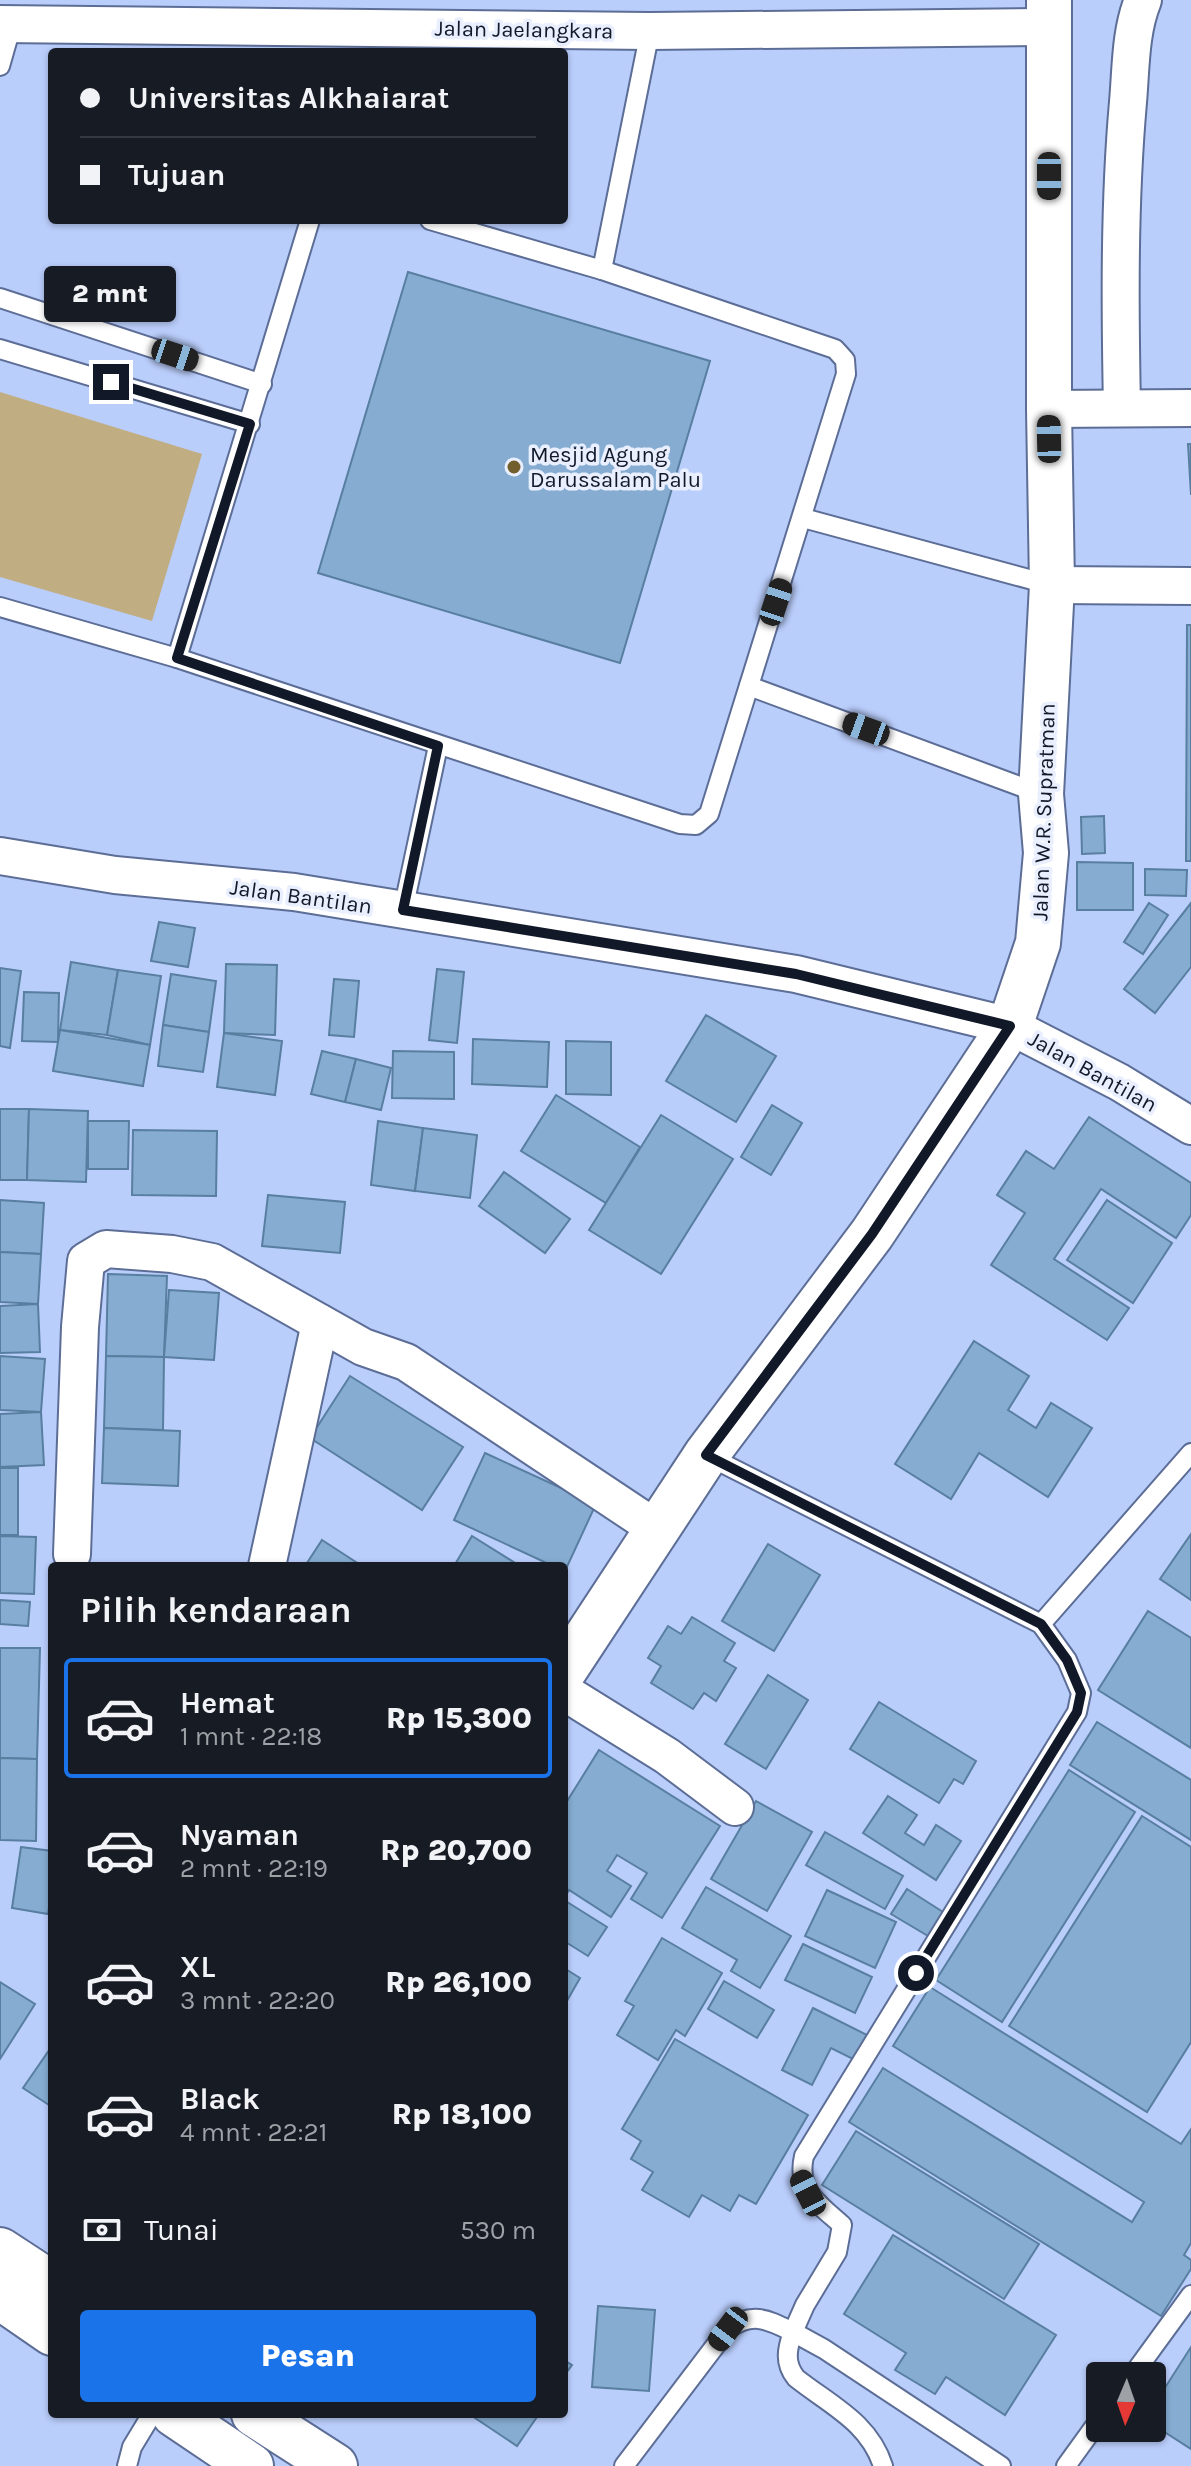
<!DOCTYPE html>
<html lang="id">
<head>
<meta charset="utf-8">
<style>
	:root { --surface:#171b24; --page:#20242c; --text:#f1f3f6; --muted:#9ea1a6; --line:#363941; --accent:#1a73e8 }
	body { margin:0; font-family:Karla,sans-serif; background:var(--page); color:var(--text); height:100vh; display:flex; flex-direction:column; font-size:30px; white-space:nowrap }
	* { box-sizing:border-box; margin:0 }
	p { font-size:26px; color:var(--muted) }
	.icon { flex:none; width:44px; height:44px; fill:none; stroke:currentColor; stroke-width:2; stroke-linecap:round; stroke-linejoin:round }
	.map { position:relative; flex:1; overflow:hidden }
	.drawer { position:absolute; left:48px; top:1562px; width:520px; height:856px; display:flex; flex-direction:column; background:var(--surface); border-radius:8px; box-shadow:0 2px 6px #0004 }
	.drawer>* { flex:none }
	.hud { position:absolute; left:48px; top:48px; width:520px; height:176px; border-radius:8px; box-shadow:0 2px 6px #0004; display:grid; align-content:center; height:176px; padding:0 32px; background:var(--surface) }
	.needle { width:52px; rotate:182deg }
	.fabs { position:absolute; left:1086px; top:2362px; display:grid; gap:16px }
	.fabs a { display:grid; place-items:center; width:80px; height:80px; border-radius:8px; background:var(--surface); box-shadow:0 2px 6px #0004; font-size:40px }
	.end { position:absolute; width:36px; height:36px; margin:-18px; border:10px solid #111828; background:#fff; box-shadow:0 0 0 4px #fff }
	.from { border-radius:50% }
	.bubble { position:absolute; height:56px; border-radius:8px; background:var(--surface); box-shadow:0 2px 6px #0004; font-size:26px; font-weight:800; line-height:56px; text-align:center }
	.car { position:absolute; width:24px; height:48px; margin:-24px -12px; border-radius:10px; box-shadow:0 0 6px 2px #0007; background:linear-gradient(#222 24%,#8ab4d8 0 40%,#222 0 76%,#8ab4d8 0 86%,#222 0) }
	.hud b { display:flex; align-items:center; gap:28px; height:76px; font-size:30px }
	.hud b+b { border-top:2px solid var(--line) }
	.hud i { width:20px; height:20px; background:var(--text) }
	ul { padding:0; list-style:none }
	li { display:flex; align-items:center; gap:24px; height:120px; margin:0 16px 12px; padding:0 16px; border:4px solid transparent; border-radius:8px }
	li div { flex:1 }
	li b { display:block; font-size:30px }
	li em { font-style:normal; font-weight:800 }
	li.on { border-color:var(--accent) }
	li>.icon { width:72px; height:72px; stroke-width:1.5 }
	h2 { padding:0 32px; font-size:36px; line-height:96px }
	.pay { display:flex; align-items:center; gap:20px; height:88px; padding:0 32px; font-size:30px }
	.pay p { margin-inline-start:auto }
	.action { display:flex; gap:16px; margin-top:auto; padding:16px 32px }
	.action a { flex:1; height:92px; border-radius:8px; background:var(--accent); color:#fff; font-size:32px; font-weight:800; line-height:92px; text-align:center }
	.map>svg:first-child { display:block }
	.green { fill:#c1ad82 }
	.building { fill:#86add1; stroke:#587ea0; stroke-width:2 }
	.lines { fill:none; stroke-linecap:round; stroke-linejoin:round }
	.lane-casing { stroke:#5c6d96; stroke-width:22 }
	.street-casing { stroke:#5c6d96; stroke-width:40 }
	.secondary-casing { stroke:#5c6d96; stroke-width:48 }
	.highway-casing { stroke:#5c6d96; stroke-width:48 }
	.lane { stroke:#fff; stroke-width:18 }
	.street { stroke:#fff; stroke-width:36 }
	.secondary { stroke:#fff; stroke-width:44 }
	.highway { stroke:#fff; stroke-width:44 }
	.route { stroke:#111828; stroke-width:10 }
	.poi-dot { fill:#725d2d; stroke:#e9effe; stroke-width:3 }
	.labels { text-anchor:middle; stroke-width:7; stroke-linejoin:round; paint-order:stroke }
	.street-label { font-size:22px; fill:#111828; stroke:#e9effe }
	.poi-label { font-size:22px; fill:#111828; stroke:#e9effe; text-anchor:start }
</style>
</head>
<body>
<div class="map">
<svg width="1191" height="2466" viewBox="0 0 1191 2466">
	<rect width="100%" height="100%" fill="#bacefc"/>
	<polygon class="green" points="0,392 202,454 152,621 0,577"/>
	<g class="building">
		<polygon points="408,272 710,361 620,663 318,573"/>
		<polygon points="1188,444 1191,444 1191,495"/>
		<polygon points="1187,625 1191,625 1191,861 1186,861"/>
		<polygon points="1104,816 1105,853 1082,854 1081,817"/>
		<polygon points="1077,862 1133,863 1133,910 1077,910"/>
		<polygon points="1145,869 1187,870 1186,896 1145,895"/>
		<polygon points="1149,903 1168,915 1143,954 1124,942"/>
		<polygon points="1191,903 1191,967 1155,1013 1124,989"/>
		<polygon points="159,922 195,928 188,967 151,961"/>
		<polygon points="71,962 118,970 107,1035 60,1030"/>
		<polygon points="226,964 277,965 275,1035 224,1033"/>
		<polygon points="0,968 21,971 10,1048 0,1046"/>
		<polygon points="437,969 464,972 457,1043 429,1040"/>
		<polygon points="118,970 161,976 150,1045 107,1035"/>
		<polygon points="171,974 216,981 209,1032 163,1025"/>
		<polygon points="334,979 359,981 354,1037 329,1035"/>
		<polygon points="24,992 59,993 58,1042 22,1041"/>
		<polygon points="706,1015 776,1056 736,1122 666,1081"/>
		<polygon points="163,1025 209,1032 203,1072 158,1066"/>
		<polygon points="60,1030 150,1045 143,1086 53,1071"/>
		<polygon points="224,1033 282,1041 275,1095 217,1087"/>
		<polygon points="473,1039 549,1042 547,1087 472,1084"/>
		<polygon points="566,1041 611,1042 611,1095 566,1094"/>
		<polygon points="322,1051 356,1059 345,1102 311,1094"/>
		<polygon points="393,1051 454,1052 454,1099 392,1098"/>
		<polygon points="356,1059 391,1068 381,1110 345,1102"/>
		<polygon points="556,1095 640,1147 606,1203 521,1151"/>
		<polygon points="772,1105 802,1123 771,1175 741,1157"/>
		<polygon points="0,1109 29,1109 27,1180 0,1180"/>
		<polygon points="29,1109 88,1111 86,1182 27,1180"/>
		<polygon points="661,1115 733,1159 661,1274 589,1230"/>
		<polygon points="1089,1117 1191,1183 1191,1215 1176,1238 1101,1189 1054,1259 1129,1308 1107,1340 991,1265 1025,1213 997,1195 1026,1151 1054,1169"/>
		<polygon points="88,1121 129,1121 128,1169 88,1169"/>
		<polygon points="378,1121 423,1128 415,1191 371,1185"/>
		<polygon points="423,1128 477,1135 470,1198 415,1191"/>
		<polygon points="133,1130 217,1131 216,1196 132,1195"/>
		<polygon points="504,1172 570,1219 545,1253 479,1206"/>
		<polygon points="268,1195 345,1202 340,1253 262,1246"/>
		<polygon points="0,1200 44,1203 41,1254 0,1252"/>
		<polygon points="1107,1200 1172,1243 1133,1303 1067,1260"/>
		<polygon points="0,1252 41,1254 38,1304 0,1302"/>
		<polygon points="108,1274 167,1276 164,1357 106,1356"/>
		<polygon points="169,1290 219,1293 214,1360 164,1357"/>
		<polygon points="38,1304 40,1352 0,1353 0,1306"/>
		<polygon points="974,1341 1029,1376 1008,1410 1036,1428 1051,1403 1092,1428 1048,1497 979,1453 951,1499 895,1464"/>
		<polygon points="0,1356 45,1359 41,1412 0,1410"/>
		<polygon points="106,1356 164,1357 163,1430 104,1428"/>
		<polygon points="350,1376 463,1447 422,1510 310,1438"/>
		<polygon points="41,1412 44,1465 0,1467 0,1414"/>
		<polygon points="104,1428 180,1431 178,1486 102,1483"/>
		<polygon points="485,1453 596,1504 565,1571 564,1566 553,1566 454,1520"/>
		<rect x="0" y="1468" width="18" height="67"/>
		<polygon points="1191,1534 1191,1600 1160,1579"/>
		<polygon points="0,1536 36,1537 34,1594 0,1593"/>
		<polygon points="472,1536 520,1566 454,1566"/>
		<polygon points="322,1540 362,1566 305,1566"/>
		<polygon points="768,1544 820,1575 774,1651 722,1621"/>
		<polygon points="0,1600 30,1602 28,1626 0,1624"/>
		<polygon points="1148,1611 1191,1638 1191,1748 1098,1690"/>
		<polygon points="692,1617 735,1643 724,1661 736,1668 716,1701 704,1693 693,1709 651,1683 661,1666 648,1658 668,1626 681,1634"/>
		<polygon points="0,1648 40,1648 37,1759 0,1758"/>
		<polygon points="768,1675 808,1700 766,1769 725,1744"/>
		<polygon points="879,1702 976,1761 963,1784 954,1779 939,1803 850,1749"/>
		<polygon points="1097,1722 1191,1780 1191,1840 1070,1765"/>
		<polygon points="599,1750 720,1826 662,1918 631,1899 647,1873 617,1855 607,1871 631,1886 611,1917 569,1890 564,1898 564,1806"/>
		<polygon points="0,1758 37,1759 36,1841 0,1840"/>
		<polygon points="1069,1770 1135,1812 1002,2022 936,1980"/>
		<polygon points="888,1796 917,1815 905,1833 924,1845 936,1825 961,1841 936,1880 863,1833"/>
		<polygon points="756,1801 812,1832 767,1911 711,1879"/>
		<polygon points="1142,1816 1191,1847 1191,2042 1147,2112 1009,2026"/>
		<polygon points="825,1832 903,1876 885,1909 806,1865"/>
		<polygon points="21,1847 52,1851 52,1890 48,1914 12,1908"/>
		<polygon points="706,1887 791,1936 760,1988 731,1971 737,1960 682,1928"/>
		<polygon points="907,1889 943,1912 928,1936 891,1914"/>
		<polygon points="827,1890 896,1922 875,1968 805,1936"/>
		<polygon points="564,1900 607,1927 588,1956 564,1941"/>
		<polygon points="662,1938 722,1973 685,2036 676,2030 658,2060 617,2035 634,2006 625,2001"/>
		<polygon points="803,1944 872,1977 855,2013 785,1980"/>
		<polygon points="564,1968 580,1978 564,2006"/>
		<polygon points="724,1981 774,2010 757,2038 708,2009"/>
		<polygon points="0,1982 35,2004 0,2059"/>
		<polygon points="930,1987 1181,2144 1191,2129 1191,2243 1184,2255 1191,2260 1191,2269 1161,2316 849,2122 883,2068 1132,2222 1144,2202 893,2046"/>
		<polygon points="813,2008 867,2035 855,2060 831,2048 812,2085 782,2070"/>
		<polygon points="675,2039 808,2115 756,2204 739,2195 730,2211 702,2195 689,2217 642,2190 653,2172 631,2159 641,2141 622,2129"/>
		<polygon points="52,2046 52,2107 23,2088"/>
		<polygon points="856,2131 1039,2244 1004,2299 822,2185"/>
		<polygon points="893,2235 1056,2335 1005,2415 946,2377 935,2394 895,2370 906,2353 844,2314"/>
		<polygon points="598,2306 655,2310 649,2391 592,2387"/>
		<polygon points="1191,2347 1191,2449 1152,2424 1152,2408"/>
		<polygon points="564,2360 572,2365 564,2376"/>
		<polygon points="473,2414 539,2414 517,2446 472,2416"/>
	</g>
	<g class="lines">
		<defs>
			<g id="lane">
				<polyline points="0,66 12,24"/>
				<polyline points="602,270 650,31"/>
				<polyline points="0,298 262,384"/>
				<polyline points="0,349 250,424"/>
				<polyline points="803,518 1051,585"/>
				<polyline points="0,607 177,658 680,824 696,825 709,814 846,374 845,360 835,349 602,270 430,220"/>
				<polyline points="177,658 310,220"/>
				<polyline points="749,686 1041,794"/>
				<polyline points="403,910 438,746"/>
				<path d="M706 1455 1041 1624 1067 1660 1081 1693 1077 1712 804 2156C796 2191 819 2204 842 2225L837 2252 805 2305 793 2332 824 2349 1001 2466"/>
				<polyline points="1041,1624 1191,1453"/>
				<polyline points="1132,2376 1191,2295"/>
				<polyline points="127,2466 132,2447 152,2414"/>
				<path d="M624 2466 728 2329C753 2311 768 2320 793 2332 787 2349 784 2363 796 2378 830 2405 869 2422 883 2466"/>
				<polyline points="1066,2466 1100,2419"/>
			</g>
			<g id="street">
				<polyline points="0,24 650,31 1049,27"/>
				<path d="M1122 408C1120 306 1119 204 1128 102 1131 68 1130 32 1143 0"/>
				<polyline points="1049,409 1191,408"/>
				<polyline points="1052,585 1191,586"/>
				<polyline points="0,856 115,875 294,892 796,974 1010,1026 1119,1082 1191,1126"/>
				<polyline points="72,1554 80,1327 86,1261 106,1249 172,1254 212,1262 363,1347 406,1362 657,1529"/>
				<polyline points="267,1566 320,1323"/>
				<polyline points="564,1692 667,1756 735,1807"/>
			</g>
			<polyline id="secondary" points="564,1671 706,1455 872,1234 1010,1026 1038,943 1046,853 1041,794 1052,585 1049,409 1049,0"/>
			<g id="highway">
				<polyline points="0,2250 52,2284"/>
				<polyline points="0,2297 52,2333"/>
				<polyline points="174,2414 251,2466"/>
				<polyline points="254,2414 335,2466"/>
			</g>
		</defs>
		<use href="#lane" class="lane-casing"/>
		<use href="#street" class="street-casing"/>
		<use href="#secondary" class="secondary-casing"/>
		<use href="#highway" class="highway-casing"/>
		<use href="#lane" class="lane"/>
		<use href="#street" class="street"/>
		<use href="#secondary" class="secondary"/>
		<use href="#highway" class="highway"/>
	</g>
	<g class="lines">
		<polyline class="route" points="111,382 250,424 177,658 438,746 403,910 796,974 1010,1026 872,1234 706,1455 1041,1624 1067,1660 1081,1693 1077,1712 916,1973"/>
	</g>
	<circle class="poi-dot" cx="514" cy="467" r="8"/>
	<g class="labels">
		<g class="street-label">
			<text transform="translate(524 29) rotate(1)" y="8">Jalan Jaelangkara</text>
			<text transform="translate(1043 812) rotate(-88)" y="8">Jalan W.R. Supratman</text>
			<text transform="translate(301 896) rotate(8)" y="8">Jalan Bantilan</text>
			<text transform="translate(1093 1071) rotate(29)" y="8">Jalan Bantilan</text>
		</g>
		<g class="poi-label">
			<text x="530" y="462">Mesjid Agung<tspan x="530" dy="25">Darussalam Palu</tspan></text>
		</g>
	</g>
</svg>
<div class="fabs">
<a><svg class="needle" viewBox="-14 -14 28 28"><path d="M0-13l5 13h-10z" fill="#e53935"/><path d="M0 13l5-13h-10z" fill="#9ea1a6"/></svg></a>
</div>
<i class="end from" style="left:916px;top:1973px"></i>
<i class="end" style="left:111px;top:382px"></i>
<div class="bubble" style="left:44px;top:266px;width:132px">2 mnt</div>
<i class="car" style="left:1049px;top:176px;rotate:180deg"></i>
<i class="car" style="left:175px;top:355px;rotate:108deg"></i>
<i class="car" style="left:1049px;top:439px;rotate:359deg"></i>
<i class="car" style="left:776px;top:602px;rotate:18deg"></i>
<i class="car" style="left:866px;top:729px;rotate:290deg"></i>
<i class="car" style="left:808px;top:2193px;rotate:333deg"></i>
<i class="car" style="left:728px;top:2329px;rotate:217deg"></i>
<div class="hud">
<b><i class="from"></i>Universitas Alkhaiarat</b>
<b><i></i>Tujuan</b>
</div>
<section class="drawer">
<h2>Pilih kendaraan</h2>
<ul>
<li class="on"><svg class="icon" aria-label="car" viewBox="0 0 24 24"><path d="M5 17H2v-5l4-1 3-4h7l3 4 3 1v5h-3M9 17h6M6 11h13"/><circle cx="7" cy="17" r="2"/><circle cx="17" cy="17" r="2"/></svg><div><b>Hemat</b><p>1 mnt · 22:18</p></div><em>Rp 15,300</em></li>
<li><svg class="icon" aria-label="car" viewBox="0 0 24 24"><path d="M5 17H2v-5l4-1 3-4h7l3 4 3 1v5h-3M9 17h6M6 11h13"/><circle cx="7" cy="17" r="2"/><circle cx="17" cy="17" r="2"/></svg><div><b>Nyaman</b><p>2 mnt · 22:19</p></div><em>Rp 20,700</em></li>
<li><svg class="icon" aria-label="car" viewBox="0 0 24 24"><path d="M5 17H2v-5l4-1 3-4h7l3 4 3 1v5h-3M9 17h6M6 11h13"/><circle cx="7" cy="17" r="2"/><circle cx="17" cy="17" r="2"/></svg><div><b>XL</b><p>3 mnt · 22:20</p></div><em>Rp 26,100</em></li>
<li><svg class="icon" aria-label="car" viewBox="0 0 24 24"><path d="M5 17H2v-5l4-1 3-4h7l3 4 3 1v5h-3M9 17h6M6 11h13"/><circle cx="7" cy="17" r="2"/><circle cx="17" cy="17" r="2"/></svg><div><b>Black</b><p>4 mnt · 22:21</p></div><em>Rp 18,100</em></li>
</ul>
<div class="pay"><svg class="icon" aria-label="cash" viewBox="0 0 24 24"><path d="M3 7h18v10H3z"/><circle cx="12" cy="12" r="2"/></svg>Tunai<p>530 m</p></div>
<div class="action"><a>Pesan</a></div>
</section>
</div>
</body>
</html>
